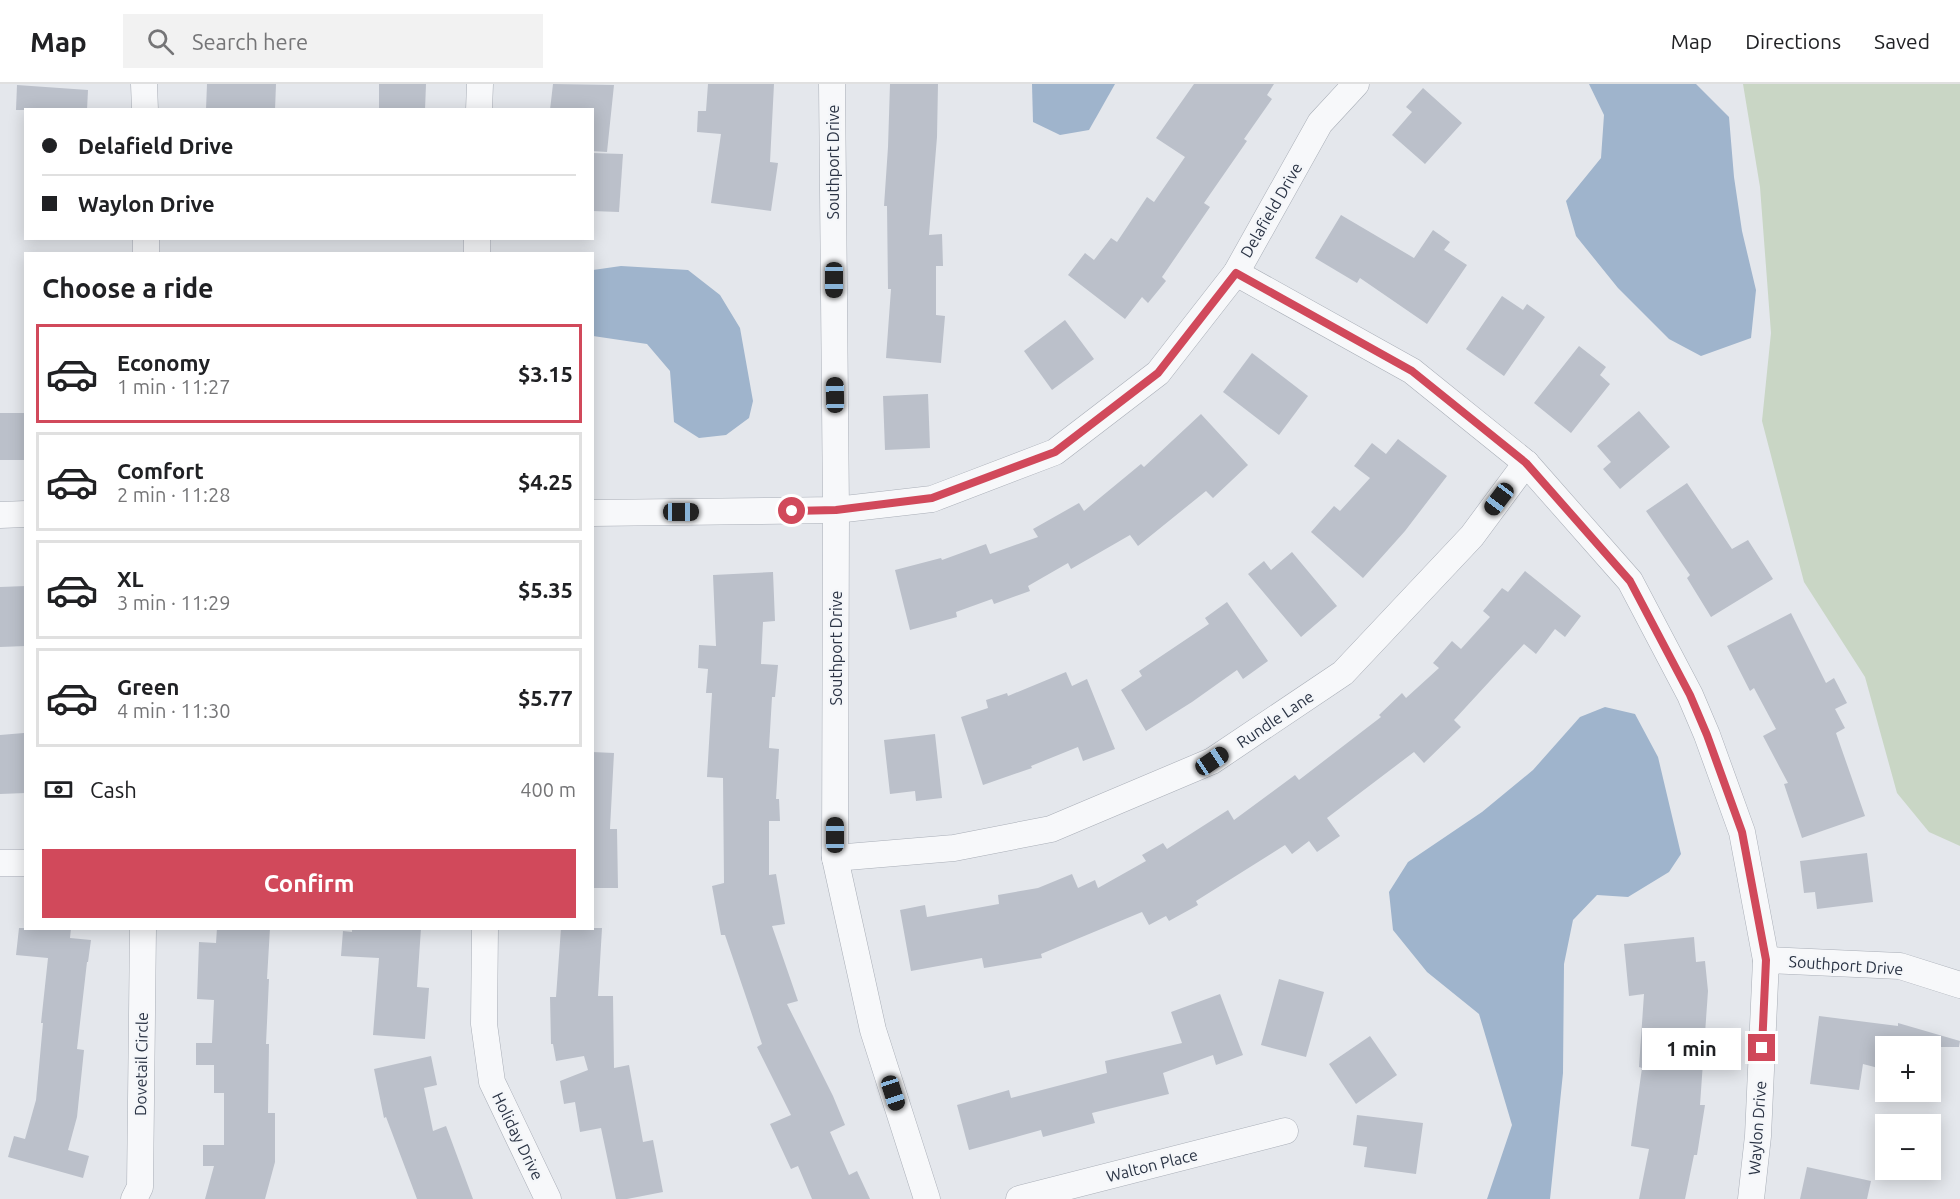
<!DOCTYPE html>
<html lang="en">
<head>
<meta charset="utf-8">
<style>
	:root { --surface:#fff; --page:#f2f2f2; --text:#202124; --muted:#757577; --line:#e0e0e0; --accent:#d1495b }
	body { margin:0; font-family:Ubuntu,sans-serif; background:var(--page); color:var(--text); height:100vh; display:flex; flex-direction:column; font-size:22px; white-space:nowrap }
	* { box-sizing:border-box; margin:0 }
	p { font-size:20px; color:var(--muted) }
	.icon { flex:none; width:33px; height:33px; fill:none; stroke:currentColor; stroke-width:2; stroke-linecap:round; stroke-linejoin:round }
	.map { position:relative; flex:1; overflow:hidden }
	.details { position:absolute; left:24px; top:168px; width:570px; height:678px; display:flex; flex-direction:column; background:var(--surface); border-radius:0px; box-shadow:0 3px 15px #0003 }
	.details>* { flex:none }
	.hud { position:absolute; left:24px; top:24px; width:570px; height:132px; border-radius:0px; box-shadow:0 3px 15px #0003; display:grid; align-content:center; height:132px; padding:0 18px; background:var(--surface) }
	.controls { position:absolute; left:1875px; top:952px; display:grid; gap:12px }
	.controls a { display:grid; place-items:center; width:66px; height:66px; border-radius:0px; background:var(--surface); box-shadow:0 3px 15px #0003; font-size:30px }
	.end { position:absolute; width:27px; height:27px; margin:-14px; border:8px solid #d1495b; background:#fff; box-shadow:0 0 0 3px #fff }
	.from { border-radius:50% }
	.bubble { position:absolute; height:42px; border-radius:0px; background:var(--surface); box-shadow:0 3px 15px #0003; font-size:20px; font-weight:700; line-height:42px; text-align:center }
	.car { position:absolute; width:18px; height:36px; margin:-18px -9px; border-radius:8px; box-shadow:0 0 4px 2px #0007; background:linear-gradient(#222 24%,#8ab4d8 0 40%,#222 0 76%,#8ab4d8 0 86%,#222 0) }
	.hud b { display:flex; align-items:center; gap:21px; height:57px; font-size:22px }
	.hud b+b { border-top:2px solid var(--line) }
	.hud i { width:15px; height:15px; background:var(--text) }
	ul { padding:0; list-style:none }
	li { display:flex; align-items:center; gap:18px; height:99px; margin:0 12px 9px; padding:0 6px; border:3px solid var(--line); border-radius:0px }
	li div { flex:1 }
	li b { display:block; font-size:22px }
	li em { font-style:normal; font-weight:700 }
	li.selected { border-color:var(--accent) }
	li>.icon { width:54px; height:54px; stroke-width:1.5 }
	h2 { padding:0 18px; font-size:27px; line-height:72px }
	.pay { display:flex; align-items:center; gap:15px; height:66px; padding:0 18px; font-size:22px }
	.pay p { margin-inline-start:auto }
	.action { display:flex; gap:12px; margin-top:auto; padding:12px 18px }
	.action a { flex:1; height:69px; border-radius:0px; background:var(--accent); color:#fff; font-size:24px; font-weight:700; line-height:69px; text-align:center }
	header { display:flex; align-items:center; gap:36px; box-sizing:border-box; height:84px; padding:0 30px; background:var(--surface); border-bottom:2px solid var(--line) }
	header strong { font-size:28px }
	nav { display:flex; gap:33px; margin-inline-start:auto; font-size:21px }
	.search { width:420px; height:54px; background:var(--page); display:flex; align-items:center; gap:15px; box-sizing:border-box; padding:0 21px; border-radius:0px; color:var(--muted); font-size:22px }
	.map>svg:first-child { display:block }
	.green { fill:#c9d6c5 }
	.water { fill:#9fb4cc }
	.building { fill:#bbc0ca }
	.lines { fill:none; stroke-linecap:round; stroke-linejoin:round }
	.minor-casing { stroke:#a9aeb7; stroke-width:27 }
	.minor { stroke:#f7f8fa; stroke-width:26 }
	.route { stroke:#d1495b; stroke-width:8 }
	.labels { text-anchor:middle; stroke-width:4.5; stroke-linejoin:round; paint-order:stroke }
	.street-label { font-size:16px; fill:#2b3445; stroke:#f4f6f9 }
</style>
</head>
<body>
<header>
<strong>Map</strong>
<div class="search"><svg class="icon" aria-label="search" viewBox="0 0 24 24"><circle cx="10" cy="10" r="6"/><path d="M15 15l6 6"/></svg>Search here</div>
<nav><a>Map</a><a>Directions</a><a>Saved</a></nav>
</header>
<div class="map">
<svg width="1960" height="1115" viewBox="0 0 1960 1115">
	<rect width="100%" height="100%" fill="#e4e7ec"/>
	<polygon class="green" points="1743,0 1960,0 1960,762 1929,748 1897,709 1865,593 1804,498 1762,337 1771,249 1760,103"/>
	<g class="water">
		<polygon points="1032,0 1115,0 1089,46 1060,51 1033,38"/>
		<polygon points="1589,0 1696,0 1729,33 1734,93 1742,147 1756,206 1751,254 1701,272 1669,255 1618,204 1576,152 1566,117 1601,74 1604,31"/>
		<polygon points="621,182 688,186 720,211 740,244 753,317 749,334 726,351 699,354 674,338 670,287 647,260 593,252 593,186"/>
		<polygon points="1605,623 1635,630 1658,673 1681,770 1669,788 1628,813 1597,811 1573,836 1564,880 1563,989 1550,1115 1487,1115 1512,1041 1479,930 1427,888 1393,846 1389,808 1408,778 1482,728 1533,686 1580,633"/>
	</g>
	<g class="building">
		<polygon points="207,0 276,0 275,26 206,26"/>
		<polygon points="379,0 426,0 425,26 379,26"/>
		<polygon points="553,0 614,1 607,68 592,67 592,26 550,26"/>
		<polygon points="708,0 774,0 770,78 778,79 771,127 711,119 721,50 697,48 698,27 706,27"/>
		<polygon points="890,0 938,0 937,53 929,151 942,150 943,182 936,182 936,231 945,232 941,279 886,274 891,205 888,205 887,122 884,122 888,63"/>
		<polygon points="1194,0 1274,0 1267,11 1272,15 1244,55 1247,57 1204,119 1210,123 1162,193 1166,197 1148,219 1142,213 1125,235 1068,191 1085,169 1094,176 1111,154 1117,158 1147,113 1154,118 1185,73 1156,54"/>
		<polygon points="17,1 88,6 87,26 16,26"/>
		<polygon points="1423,4 1462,39 1425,80 1392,51 1412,28 1406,23"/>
		<polygon points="592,69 623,70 619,128 592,127"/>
		<polygon points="1341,131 1414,174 1433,146 1450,158 1444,166 1467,181 1427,240 1360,194 1357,199 1315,174"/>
		<polygon points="1502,212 1523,226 1527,220 1545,233 1504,292 1466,265"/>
		<polygon points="1065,236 1094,275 1052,306 1024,267"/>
		<polygon points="1579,262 1606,283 1600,291 1610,300 1571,349 1534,319"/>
		<polygon points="1252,269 1308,312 1279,351 1223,308"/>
		<polygon points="928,310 930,364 885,366 883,312"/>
		<polygon points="1639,327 1670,363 1620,405 1603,385 1611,378 1597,362"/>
		<rect x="0" y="329" width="26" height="47"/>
		<polygon points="1201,330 1248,381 1213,414 1206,407 1138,462 1130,451 1071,485 1068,479 1028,502 1030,507 994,520 992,515 956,528 957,533 910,546 895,486 941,474 942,476 986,460 990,470 1038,453 1033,445 1079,419 1084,427 1141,380 1144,383"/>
		<polygon points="1398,355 1447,392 1405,447 1363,494 1311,448 1334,422 1340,427 1370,394 1354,382 1372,359 1386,370"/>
		<polygon points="1687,399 1732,465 1748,456 1773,495 1711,533 1687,494 1690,491 1646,427"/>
		<polygon points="1292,468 1337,522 1301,553 1248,490 1264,477 1271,486"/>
		<polygon points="1525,487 1581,532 1565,553 1555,545 1536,570 1524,560 1454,636 1461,643 1424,679 1414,668 1327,734 1340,752 1317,768 1309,757 1292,770 1285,761 1196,817 1198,821 1169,837 1166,832 1149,841 1142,828 1041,870 1042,874 984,884 982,874 911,887 900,826 925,821 927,833 999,820 998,811 1038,804 1072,790 1078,804 1095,796 1098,804 1146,777 1142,771 1163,759 1167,765 1228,726 1234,736 1295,691 1299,696 1381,633 1379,631 1402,609 1406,614 1439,584 1433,579 1452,557 1461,565 1490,533 1483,527 1502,504 1508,508"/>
		<polygon points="773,488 775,537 763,538 761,580 778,581 775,613 772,613 769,664 779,665 776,715 779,715 780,737 769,737 769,791 776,790 785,840 772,842 798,917 787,920 833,1012 845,1041 830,1048 849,1091 857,1087 870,1115 812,1115 798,1082 791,1085 770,1040 791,1031 757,963 762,960 725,851 721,851 712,802 724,799 723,694 707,693 712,609 706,609 708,585 698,584 699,561 716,562 713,491"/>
		<polygon points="26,502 26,562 0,563 0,503"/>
		<polygon points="1227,518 1268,577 1243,595 1237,586 1192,618 1146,647 1121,606 1142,592 1139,587 1209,540 1205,534"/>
		<polygon points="1791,529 1826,599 1834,594 1847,619 1835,625 1845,644 1836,649 1865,732 1802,754 1784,700 1788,699 1763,652 1776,645 1754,604 1750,607 1727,562"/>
		<polygon points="1066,588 1072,602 1087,595 1115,665 1083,677 1078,663 1031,682 1032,684 983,701 961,633 988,624 986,616 1007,609 1008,612"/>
		<polygon points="24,649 26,709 0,710 0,651"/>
		<polygon points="935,650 942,714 916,717 915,707 890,710 884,656"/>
		<polygon points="592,668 614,669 610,745 617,745 618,804 592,804"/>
		<polygon points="1867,769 1873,818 1817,825 1815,808 1804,809 1800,777"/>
		<polygon points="19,844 71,844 70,854 91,856 88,878 87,878 77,965 84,966 77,1033 68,1066 89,1072 83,1094 8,1073 14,1052 25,1055 36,1016 43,939 41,939 48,874 16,871"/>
		<polygon points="217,844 270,844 267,895 269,895 266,960 269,960 268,1029 275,1029 275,1078 265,1115 205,1115 214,1082 203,1082 203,1061 224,1061 224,1009 214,1009 214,981 196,981 196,959 212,959 214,916 197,915 199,858 216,859"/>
		<polygon points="352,844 421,844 417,903 429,904 425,955 373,951 379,874 341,872 343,847 352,848"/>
		<polygon points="561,844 602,844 598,912 613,912 614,984 629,981 643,1058 653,1056 663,1108 627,1115 616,1115 601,1044 580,1048 575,1018 564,1020 560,997 588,986 584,972 556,977 553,960 551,960 550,913 556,913"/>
		<polygon points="1694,853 1696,878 1705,877 1708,907 1700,1021 1705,1021 1697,1071 1694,1071 1685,1115 1639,1115 1649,1065 1631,1062 1642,984 1639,983 1644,910 1629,912 1624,860"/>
		<polygon points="1279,895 1324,908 1306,973 1261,961"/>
		<polygon points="1220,910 1243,971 1216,981 1213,971 1163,989 1169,1010 1092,1029 1095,1039 1043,1053 1041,1046 969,1066 957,1021 1009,1006 1011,1014 1107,989 1105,977 1182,959 1171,928"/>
		<polygon points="1819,932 1898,942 1898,939 1960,957 1959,963 1886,963 1886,986 1863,980 1859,1006 1810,1000"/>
		<polygon points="1370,952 1397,991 1356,1020 1329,980"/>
		<polygon points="431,972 437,1001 424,1004 433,1047 446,1042 473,1115 417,1115 386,1033 384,1034 374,985"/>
		<polygon points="1357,1031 1423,1039 1416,1090 1364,1083 1367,1063 1353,1061"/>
		<polygon points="1807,1083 1871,1097 1867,1115 1800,1115"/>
	</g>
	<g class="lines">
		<defs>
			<g id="minor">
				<polyline points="144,0 145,26"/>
				<polyline points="832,0 836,426 835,774 873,946 927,1115"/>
				<polyline points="479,26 480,0"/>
				<polyline points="146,154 146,170"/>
				<polyline points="477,170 477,154"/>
				<polyline points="1236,189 1412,287 1526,379 1630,497 1690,611 1707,651 1742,748 1766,876 1758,1052 1751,1115"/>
				<polyline points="592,429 836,426 932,415 1055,368 1158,289 1236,189 1320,39 1356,0"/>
				<polyline points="0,431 26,430"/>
				<polyline points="835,774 954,764 1051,745 1212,677 1343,589 1472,452 1526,379"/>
				<polyline points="0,779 26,779"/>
				<polyline points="485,844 484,940 492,998 548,1115"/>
				<polyline points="1766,876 1900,882 1960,901"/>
				<polyline points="134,1115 140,1103 143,844"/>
				<polyline points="1019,1115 1285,1047"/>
			</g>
		</defs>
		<use href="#minor" class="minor-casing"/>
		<use href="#minor" class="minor"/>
	</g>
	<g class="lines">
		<polyline class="route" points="792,427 836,426 932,414 1055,368 1158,289 1236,189 1412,287 1526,379 1630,497 1690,611 1707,651 1742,748 1766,876 1762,964"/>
	</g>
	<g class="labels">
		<g class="street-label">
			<text transform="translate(833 78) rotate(-90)" y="6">Southport Drive</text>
			<text transform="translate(1271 126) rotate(-60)" y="6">Delafield Drive</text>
			<text transform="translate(836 564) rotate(-90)" y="6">Southport Drive</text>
			<text transform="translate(1275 635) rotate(-34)" y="6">Rundle Lane</text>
			<text transform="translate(1846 881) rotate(4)" y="6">Southport Drive</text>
			<text transform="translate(141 980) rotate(-89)" y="6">Dovetail Circle</text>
			<text transform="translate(1757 1044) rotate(-86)" y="6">Waylon Drive</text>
			<text transform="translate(518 1052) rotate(64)" y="6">Holiday Drive</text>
			<text transform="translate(1152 1081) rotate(-14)" y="6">Walton Place</text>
		</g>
	</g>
</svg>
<div class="controls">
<a>+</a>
<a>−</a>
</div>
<i class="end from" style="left:792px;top:427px"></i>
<i class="end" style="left:1762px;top:964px"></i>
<div class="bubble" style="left:1642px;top:944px;width:99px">1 min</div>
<i class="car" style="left:834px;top:196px;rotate:180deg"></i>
<i class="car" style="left:835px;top:311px;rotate:359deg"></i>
<i class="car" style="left:1499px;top:415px;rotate:217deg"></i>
<i class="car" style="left:681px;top:428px;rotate:90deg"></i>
<i class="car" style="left:1212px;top:677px;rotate:56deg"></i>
<i class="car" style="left:835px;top:751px;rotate:0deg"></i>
<i class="car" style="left:893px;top:1009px;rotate:162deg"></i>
<div class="hud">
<b><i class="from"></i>Delafield Drive</b>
<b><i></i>Waylon Drive</b>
</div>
<section class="details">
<h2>Choose a ride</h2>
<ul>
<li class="selected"><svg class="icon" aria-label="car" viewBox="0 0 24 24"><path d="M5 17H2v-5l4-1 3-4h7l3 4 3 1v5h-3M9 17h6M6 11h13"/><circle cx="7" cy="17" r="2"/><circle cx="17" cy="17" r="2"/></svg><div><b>Economy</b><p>1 min · 11:27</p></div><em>$3.15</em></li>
<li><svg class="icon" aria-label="car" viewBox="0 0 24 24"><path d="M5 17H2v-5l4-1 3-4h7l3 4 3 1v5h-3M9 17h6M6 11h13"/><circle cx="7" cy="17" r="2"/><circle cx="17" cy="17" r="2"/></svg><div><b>Comfort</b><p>2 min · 11:28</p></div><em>$4.25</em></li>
<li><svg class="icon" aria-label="car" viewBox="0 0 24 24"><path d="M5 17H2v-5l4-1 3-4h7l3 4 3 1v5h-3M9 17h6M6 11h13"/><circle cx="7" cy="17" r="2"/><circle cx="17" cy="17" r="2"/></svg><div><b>XL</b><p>3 min · 11:29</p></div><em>$5.35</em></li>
<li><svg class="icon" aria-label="car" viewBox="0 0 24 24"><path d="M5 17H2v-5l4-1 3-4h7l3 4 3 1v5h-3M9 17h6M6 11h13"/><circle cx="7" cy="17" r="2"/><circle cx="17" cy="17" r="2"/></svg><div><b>Green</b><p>4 min · 11:30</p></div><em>$5.77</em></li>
</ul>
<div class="pay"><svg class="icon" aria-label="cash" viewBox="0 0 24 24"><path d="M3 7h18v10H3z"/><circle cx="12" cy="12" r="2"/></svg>Cash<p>400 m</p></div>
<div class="action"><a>Confirm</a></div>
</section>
</div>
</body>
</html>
